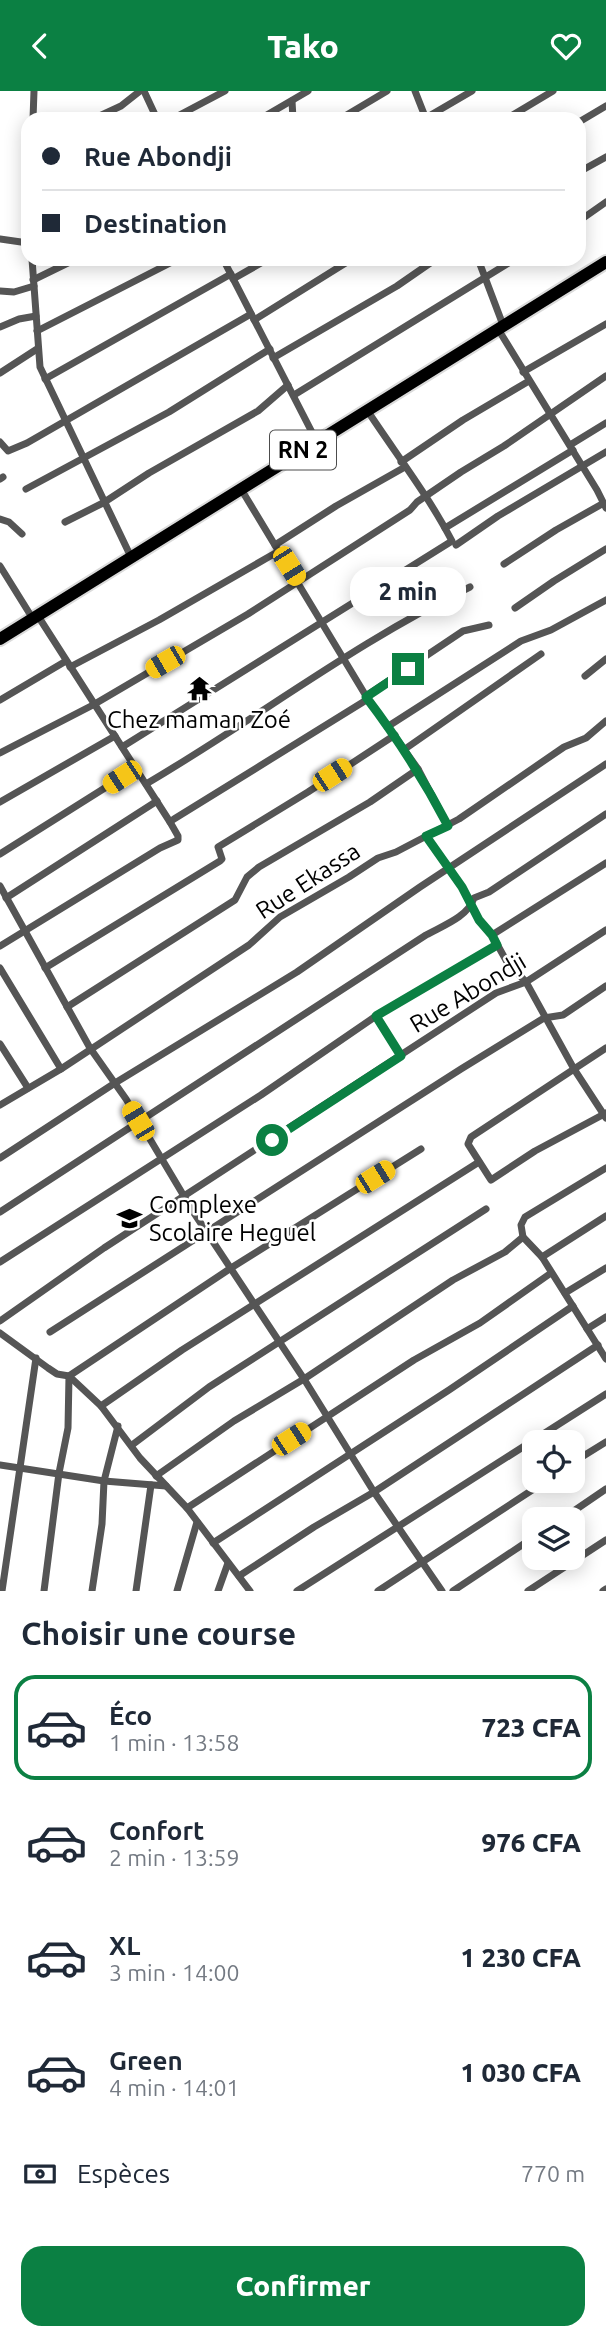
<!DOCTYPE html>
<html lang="fr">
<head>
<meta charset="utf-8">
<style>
	:root { --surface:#fff; --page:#f2f2f3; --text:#1f2937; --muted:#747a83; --line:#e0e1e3; --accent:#0b8043 }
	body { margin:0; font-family:Ubuntu,sans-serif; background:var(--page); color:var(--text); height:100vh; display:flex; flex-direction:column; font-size:26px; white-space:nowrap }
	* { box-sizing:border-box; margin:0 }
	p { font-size:23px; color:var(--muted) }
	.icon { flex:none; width:38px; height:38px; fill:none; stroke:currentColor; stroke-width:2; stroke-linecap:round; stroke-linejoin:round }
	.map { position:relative; height:1500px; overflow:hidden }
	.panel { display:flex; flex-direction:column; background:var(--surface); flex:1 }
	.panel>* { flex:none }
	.top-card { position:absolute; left:21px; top:21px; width:565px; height:154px; border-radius:21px; box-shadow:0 4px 18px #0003; display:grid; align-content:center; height:154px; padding:0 21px; background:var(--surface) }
	.fabs { position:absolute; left:522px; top:1339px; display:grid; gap:14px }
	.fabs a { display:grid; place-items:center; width:63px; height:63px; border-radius:14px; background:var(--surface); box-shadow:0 4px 18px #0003; font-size:35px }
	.end { position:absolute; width:32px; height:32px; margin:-16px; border:9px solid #0b8043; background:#fff; box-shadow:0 0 0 4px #fff }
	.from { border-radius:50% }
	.bubble { position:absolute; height:49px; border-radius:21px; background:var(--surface); box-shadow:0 4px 18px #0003; font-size:23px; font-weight:800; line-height:49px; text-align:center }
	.car { position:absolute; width:21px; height:42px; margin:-21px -10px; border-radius:9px; box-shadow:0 0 5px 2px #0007; background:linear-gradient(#f5c518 24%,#345 0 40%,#f5c518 0 76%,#345 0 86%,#f5c518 0) }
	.top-card b { display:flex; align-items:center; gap:24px; height:66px; font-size:26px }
	.top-card b+b { border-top:2px solid var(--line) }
	.top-card i { width:18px; height:18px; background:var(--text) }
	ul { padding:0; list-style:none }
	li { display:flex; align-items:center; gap:21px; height:105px; margin:0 14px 10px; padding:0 7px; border:4px solid transparent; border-radius:21px }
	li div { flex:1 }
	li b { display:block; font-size:26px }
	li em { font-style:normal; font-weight:800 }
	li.selected { border-color:var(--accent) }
	li>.icon { width:63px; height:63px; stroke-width:1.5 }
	h2 { padding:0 21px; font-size:32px; line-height:84px }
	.pay { display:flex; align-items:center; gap:18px; height:77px; padding:0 21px; font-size:26px }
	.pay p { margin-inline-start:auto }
	.button { display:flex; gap:14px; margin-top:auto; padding:14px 21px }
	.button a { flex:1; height:80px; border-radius:21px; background:var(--accent); color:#fff; font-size:28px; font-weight:800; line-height:80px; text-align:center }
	header { display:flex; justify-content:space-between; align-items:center; height:91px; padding:0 21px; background:var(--accent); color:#fff; font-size:32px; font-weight:800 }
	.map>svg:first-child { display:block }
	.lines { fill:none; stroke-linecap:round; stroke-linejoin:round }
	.trunk-casing { stroke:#dbdbdb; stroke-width:16 }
	.minor { stroke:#555; stroke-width:7 }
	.trunk { stroke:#000; stroke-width:12 }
	.route { stroke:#0b8043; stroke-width:9 }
	.labels { text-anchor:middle; stroke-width:5; stroke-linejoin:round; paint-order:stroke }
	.shield { fill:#fff; stroke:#4c4c4c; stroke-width:2 }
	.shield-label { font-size:23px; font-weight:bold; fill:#000 }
	.poi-label { font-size:24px; fill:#000; stroke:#fff }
	.street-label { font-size:24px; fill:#000; stroke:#fff }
</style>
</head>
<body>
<header><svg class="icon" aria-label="back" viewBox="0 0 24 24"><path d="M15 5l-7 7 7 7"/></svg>Tako<svg class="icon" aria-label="heart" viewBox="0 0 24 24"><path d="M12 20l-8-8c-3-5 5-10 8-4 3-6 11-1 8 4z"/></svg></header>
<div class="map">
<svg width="606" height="1500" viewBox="0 0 606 1500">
	<rect width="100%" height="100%" fill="#fff"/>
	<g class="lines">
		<defs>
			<polyline id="trunk" points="0,548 606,171"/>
		</defs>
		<use href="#trunk" class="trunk-casing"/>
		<g class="minor">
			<polyline points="144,0 157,28"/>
			<polyline points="415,0 426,28"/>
			<polyline points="292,10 293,28"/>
			<polyline points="33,28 34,0"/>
			<polyline points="93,28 121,15 140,0"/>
			<polyline points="172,28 225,0"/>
			<polyline points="260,28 308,0"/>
			<polyline points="340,28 387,0"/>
			<polyline points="424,28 472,0"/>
			<polyline points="506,28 553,0"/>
			<polyline points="579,31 606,15"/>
			<polyline points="579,81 606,66"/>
			<polyline points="579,130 606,111"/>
			<polyline points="0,148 28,152"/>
			<polyline points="32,168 40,276 131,466"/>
			<polyline points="223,168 317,351"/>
			<polyline points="478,168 503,234"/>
			<polyline points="233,188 268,168"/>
			<polyline points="33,189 76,168"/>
			<polyline points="0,200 14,201 34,195"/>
			<polyline points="254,229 352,168"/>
			<polyline points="0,236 19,228 36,225"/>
			<polyline points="498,238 597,399 606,417"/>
			<polyline points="37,240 178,168"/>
			<polyline points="273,267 397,195 436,168"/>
			<polyline points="523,281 606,233"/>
			<polyline points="0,282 37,258"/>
			<polyline points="45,288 231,183"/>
			<polyline points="294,304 515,168"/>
			<polyline points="0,351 8,360 27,352 251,223"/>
			<polyline points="570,354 606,332"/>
			<polyline points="401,371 463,329 529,290"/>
			<polyline points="0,388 3,386"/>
			<polyline points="26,398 169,321 270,258"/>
			<polyline points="241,398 366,605 418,678 448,735"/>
			<polyline points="0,428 9,431 22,443"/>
			<polyline points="65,431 103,412 149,382 258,320 288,294"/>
			<polyline points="445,437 573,359"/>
			<polyline points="275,454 336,415 405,376"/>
			<polyline points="456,454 498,425 606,361"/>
			<polyline points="504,473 556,439 602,413"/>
			<polyline points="0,475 33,528"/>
			<polyline points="515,517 554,490 606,458"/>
			<polyline points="38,525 170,731"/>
			<polyline points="70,576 159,529 279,460"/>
			<polyline points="585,585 606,568"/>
			<polyline points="366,605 463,540 489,534"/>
			<polyline points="0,609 66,570"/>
			<polyline points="387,636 521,550 551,539 606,509"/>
			<path d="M122 656 452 450C428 404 396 363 367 319"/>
			<polyline points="405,658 541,563"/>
			<polyline points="0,662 93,614 248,523 410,419 417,411 461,381 504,355 606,285"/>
			<path d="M146 693C255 629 356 551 470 496"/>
			<polyline points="0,711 115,645"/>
			<polyline points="426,745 462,796 479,829 492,844 507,871 526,891 574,978 606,1027"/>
			<polyline points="0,763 135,678"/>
			<polyline points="0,795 90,957 126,1008 194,1122 304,1288 374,1401 442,1500"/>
			<polyline points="6,807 157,710"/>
			<polyline points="492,844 606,772"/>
			<polyline points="0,855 160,757 178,749 178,745 170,731 174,728 368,608"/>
			<polyline points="0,877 61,978"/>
			<polyline points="45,877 220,770 222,768 218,756 308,701 395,644"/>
			<polyline points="67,916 235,809 247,786 259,776 370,711 418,678"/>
			<polyline points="376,925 401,965"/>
			<polyline points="0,953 28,997"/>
			<polyline points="606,957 471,1046 468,1053 491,1089 535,1060 606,1022"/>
			<polyline points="0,1014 61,978 249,854 280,826 349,786 378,767 396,761 459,728 564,656 586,647 606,630"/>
			<polyline points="0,1067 115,992 297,881 420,796 606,673"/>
			<polyline points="606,1077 525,1126 521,1134 523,1146 542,1166 606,1268"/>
			<path d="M0 1121 426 844C442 835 468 826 474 807L489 801 606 723"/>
			<polyline points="542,1166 606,1125"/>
			<polyline points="0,1171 261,1004 376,925 497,854"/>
			<polyline points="565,1202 606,1177"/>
			<polyline points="0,1230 104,1157 496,902 526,891 606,839"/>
			<polyline points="587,1238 606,1226"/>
			<polyline points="50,1241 461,978 544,927 563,924 606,895"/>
			<polyline points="0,1242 48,1277 57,1283 69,1285 101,1315 140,1367 187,1417 250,1500"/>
			<polyline points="101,1315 182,1259 479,1071"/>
			<polyline points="132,1354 209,1296 486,1118"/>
			<polyline points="572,1372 606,1351"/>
			<polyline points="0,1374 104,1390 166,1395"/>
			<polyline points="156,1385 234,1330 304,1288 453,1189 505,1161 523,1146"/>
			<polyline points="187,1417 414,1269 480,1232 551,1182"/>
			<polyline points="562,1428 606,1398"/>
			<polyline points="213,1452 449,1299 573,1215"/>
			<polyline points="239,1485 314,1436 374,1401 598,1254"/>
			<polyline points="2,1500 36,1267"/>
			<polyline points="44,1500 59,1382 68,1337 69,1285 231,1177 421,1058"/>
			<polyline points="92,1500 102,1433 104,1390 118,1335"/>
			<polyline points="136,1500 151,1394"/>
			<polyline points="177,1500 197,1431"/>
			<polyline points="218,1500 228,1472"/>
			<polyline points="297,1500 606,1303"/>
			<polyline points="378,1500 546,1390"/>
			<polyline points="453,1500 534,1446"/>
			<polyline points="528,1500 606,1449"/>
			<polyline points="603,1500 606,1498"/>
		</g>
		<use href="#trunk" class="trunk"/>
	</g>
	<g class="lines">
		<path class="route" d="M272 1049 401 965 376 925 497 854 492 844 479 829 462 796 426 745 448 735C423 687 398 648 366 606L408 578"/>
	</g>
	<defs>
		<symbol id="temple-bare" viewBox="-9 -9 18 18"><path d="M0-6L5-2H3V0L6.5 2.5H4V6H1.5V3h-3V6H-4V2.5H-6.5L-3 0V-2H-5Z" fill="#000" stroke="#fff" stroke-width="2.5" paint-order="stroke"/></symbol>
		<symbol id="school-bare" viewBox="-9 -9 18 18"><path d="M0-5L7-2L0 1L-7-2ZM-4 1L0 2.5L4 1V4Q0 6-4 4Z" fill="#000" stroke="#fff" stroke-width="2.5" paint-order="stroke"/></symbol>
	</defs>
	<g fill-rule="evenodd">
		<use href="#temple-bare" x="182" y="580" width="35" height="35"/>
		<use href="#school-bare" x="112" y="1110" width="35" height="35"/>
	</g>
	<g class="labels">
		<rect class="shield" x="270" y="339.5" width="66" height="39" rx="5"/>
		<g class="shield-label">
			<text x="303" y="367">RN 2</text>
		</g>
		<g class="poi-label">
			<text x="199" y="637">Chez maman Zoé</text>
			<text x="149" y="1122" text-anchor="start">Complexe<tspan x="149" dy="28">Scolaire Heguel</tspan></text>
		</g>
		<g class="street-label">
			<text transform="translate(308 790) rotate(-33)" y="8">Rue Ekassa</text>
			<text transform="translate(468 902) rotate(-31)" y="8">Rue Abondji</text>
		</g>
	</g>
</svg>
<div class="fabs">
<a><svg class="icon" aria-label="locate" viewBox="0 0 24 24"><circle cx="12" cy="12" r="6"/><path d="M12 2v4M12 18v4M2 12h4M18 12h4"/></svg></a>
<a><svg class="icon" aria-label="layers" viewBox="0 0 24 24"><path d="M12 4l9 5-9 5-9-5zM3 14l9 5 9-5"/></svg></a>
</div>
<i class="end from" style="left:272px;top:1049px"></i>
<i class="end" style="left:408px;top:578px"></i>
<div class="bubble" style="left:350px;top:476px;width:116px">2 min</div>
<i class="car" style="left:289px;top:475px;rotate:148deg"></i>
<i class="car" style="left:165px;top:571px;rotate:240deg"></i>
<i class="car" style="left:332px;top:684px;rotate:57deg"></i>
<i class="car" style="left:122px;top:686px;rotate:237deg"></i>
<i class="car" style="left:138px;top:1030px;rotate:329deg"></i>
<i class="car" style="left:375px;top:1086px;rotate:58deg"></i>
<i class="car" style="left:291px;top:1348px;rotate:57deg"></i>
<div class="top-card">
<b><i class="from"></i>Rue Abondji</b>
<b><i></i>Destination</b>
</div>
</div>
<section class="panel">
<h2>Choisir une course</h2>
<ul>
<li class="selected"><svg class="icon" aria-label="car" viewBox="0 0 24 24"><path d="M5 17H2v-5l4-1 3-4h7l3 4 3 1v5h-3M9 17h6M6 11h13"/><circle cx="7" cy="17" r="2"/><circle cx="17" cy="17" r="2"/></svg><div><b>Éco</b><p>1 min · 13:58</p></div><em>723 CFA</em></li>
<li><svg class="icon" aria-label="car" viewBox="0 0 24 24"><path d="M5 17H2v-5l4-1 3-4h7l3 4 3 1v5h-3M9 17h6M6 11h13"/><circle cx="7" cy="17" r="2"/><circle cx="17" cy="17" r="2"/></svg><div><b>Confort</b><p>2 min · 13:59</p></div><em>976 CFA</em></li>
<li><svg class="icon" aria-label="car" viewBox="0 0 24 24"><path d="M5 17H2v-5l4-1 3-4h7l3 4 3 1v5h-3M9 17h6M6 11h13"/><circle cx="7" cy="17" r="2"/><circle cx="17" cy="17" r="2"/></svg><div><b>XL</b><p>3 min · 14:00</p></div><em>1 230 CFA</em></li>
<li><svg class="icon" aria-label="car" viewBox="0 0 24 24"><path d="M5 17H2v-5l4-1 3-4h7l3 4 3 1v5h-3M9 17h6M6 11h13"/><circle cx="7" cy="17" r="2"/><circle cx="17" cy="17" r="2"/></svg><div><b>Green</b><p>4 min · 14:01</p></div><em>1 030 CFA</em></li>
</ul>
<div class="pay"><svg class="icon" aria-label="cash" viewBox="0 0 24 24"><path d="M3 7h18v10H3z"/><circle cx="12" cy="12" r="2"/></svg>Espèces<p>770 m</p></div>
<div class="button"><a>Confirmer</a></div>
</section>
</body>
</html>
